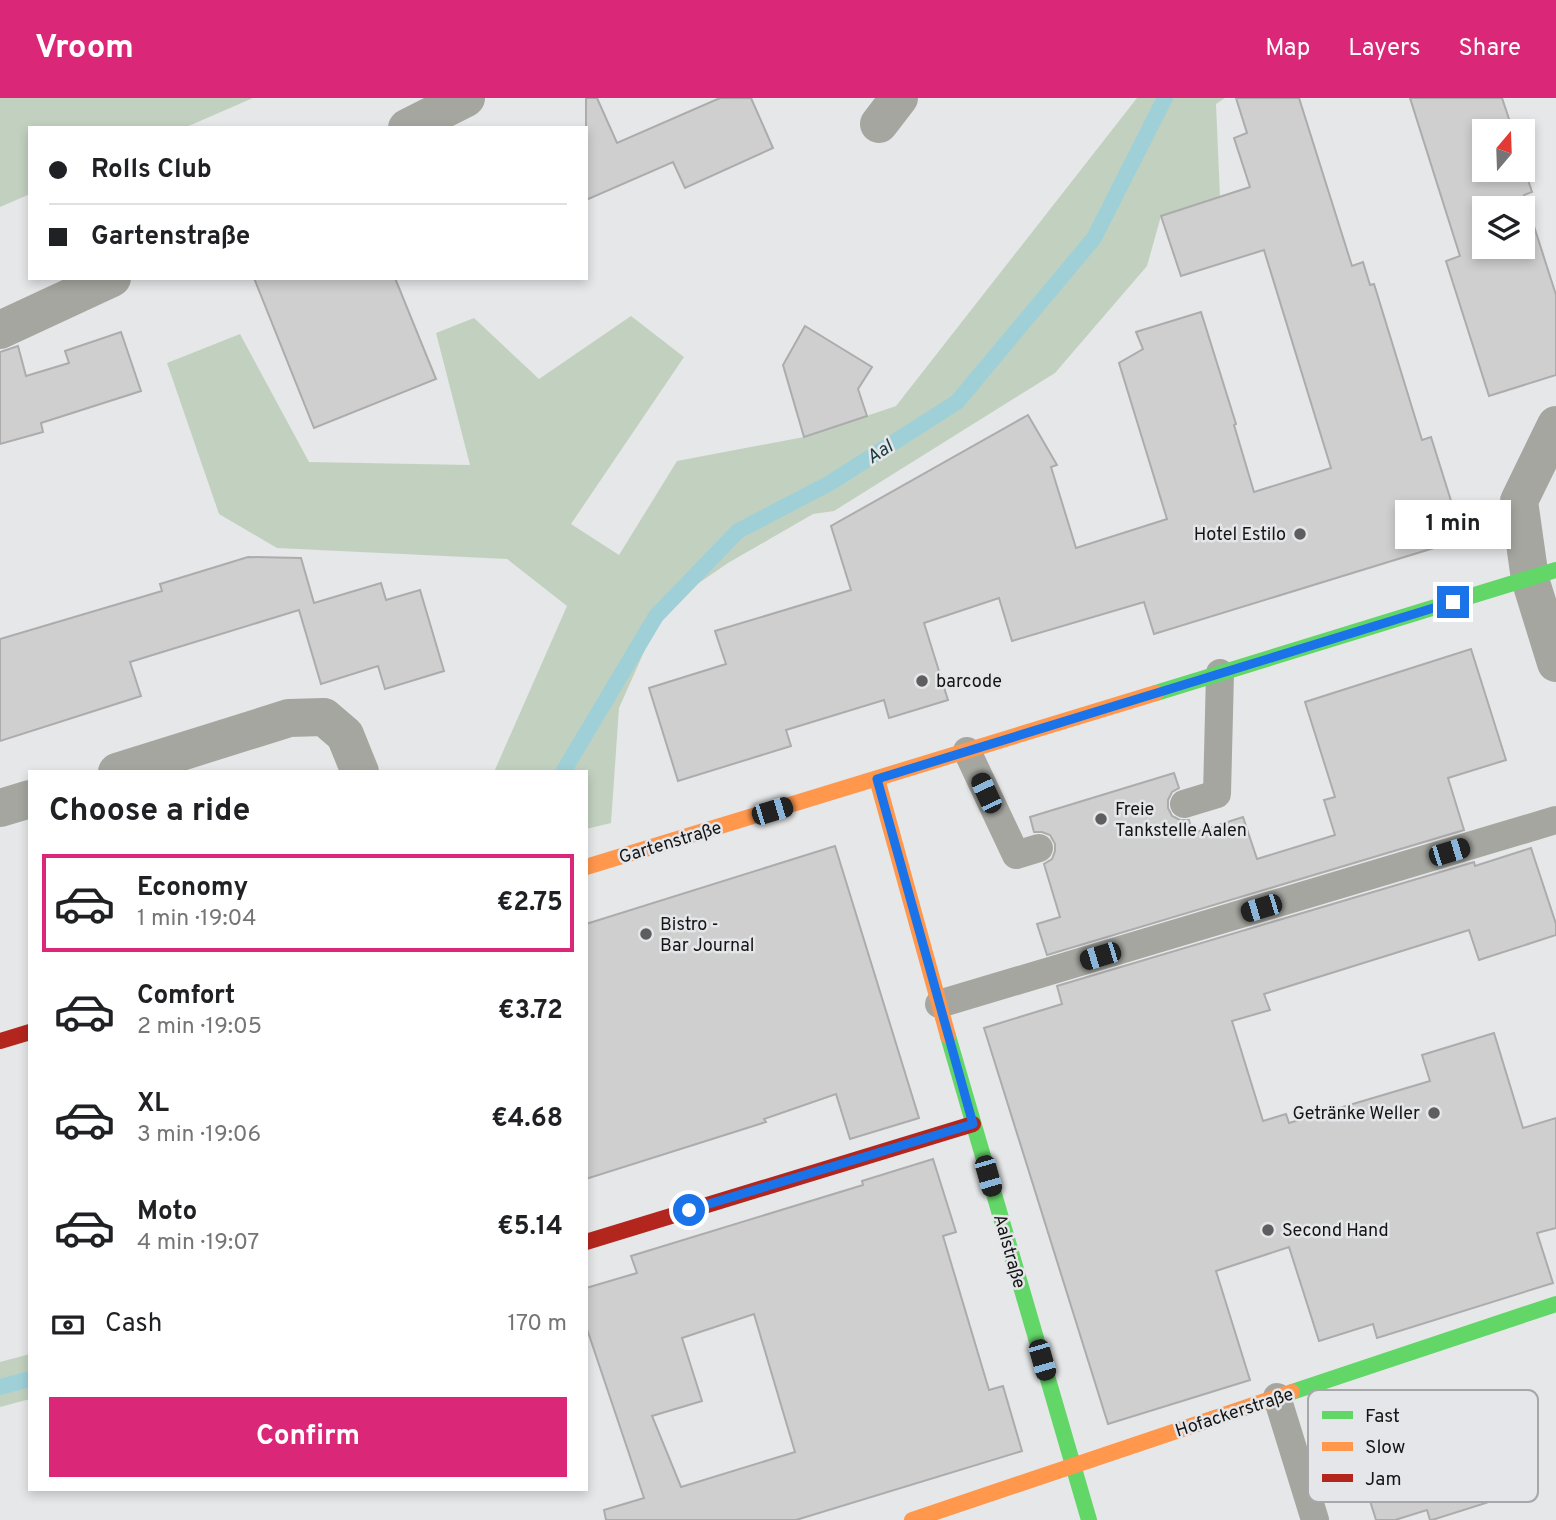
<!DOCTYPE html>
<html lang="en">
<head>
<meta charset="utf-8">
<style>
	:root { --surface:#fff; --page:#f2f2f2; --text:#202124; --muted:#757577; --line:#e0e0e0; --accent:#db2777 }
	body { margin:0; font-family:Overpass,sans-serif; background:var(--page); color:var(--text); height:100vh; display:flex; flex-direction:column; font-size:26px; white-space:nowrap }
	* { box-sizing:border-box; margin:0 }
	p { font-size:23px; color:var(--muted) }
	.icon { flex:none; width:38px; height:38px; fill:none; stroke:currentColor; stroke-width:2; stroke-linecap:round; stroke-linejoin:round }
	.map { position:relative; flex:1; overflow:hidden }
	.details { position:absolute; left:28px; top:672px; width:560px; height:721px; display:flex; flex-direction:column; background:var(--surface); border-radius:0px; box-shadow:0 4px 10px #0003 }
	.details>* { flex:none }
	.banner { position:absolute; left:28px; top:28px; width:560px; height:154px; border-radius:0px; box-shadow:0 4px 10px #0003; display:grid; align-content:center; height:154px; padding:0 21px; background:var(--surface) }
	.needle { width:46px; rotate:19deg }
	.fabs { position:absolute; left:1472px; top:21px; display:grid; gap:14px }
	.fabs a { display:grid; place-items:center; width:63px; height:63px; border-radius:0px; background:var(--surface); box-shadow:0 4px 10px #0003; font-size:35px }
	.end { position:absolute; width:32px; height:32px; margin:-16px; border:9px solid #1a73e8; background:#fff; box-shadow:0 0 0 4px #fff }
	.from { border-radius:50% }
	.bubble { position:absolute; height:49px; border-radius:0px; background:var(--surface); box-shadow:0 4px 10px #0003; font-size:23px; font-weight:700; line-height:49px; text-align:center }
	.car { position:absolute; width:21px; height:42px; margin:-21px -10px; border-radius:9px; box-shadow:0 0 5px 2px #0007; background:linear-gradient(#222 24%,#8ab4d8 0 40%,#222 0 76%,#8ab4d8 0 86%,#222 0) }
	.banner b { display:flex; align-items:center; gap:24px; height:66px; font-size:26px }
	.banner b+b { border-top:2px solid var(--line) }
	.banner i { width:18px; height:18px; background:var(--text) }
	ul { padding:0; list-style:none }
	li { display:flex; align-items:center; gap:21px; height:98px; margin:0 14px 10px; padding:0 7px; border:4px solid transparent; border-radius:0px }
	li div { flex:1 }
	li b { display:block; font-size:26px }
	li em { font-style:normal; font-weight:700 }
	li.current { border-color:var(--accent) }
	li>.icon { width:63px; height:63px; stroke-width:1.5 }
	h2 { padding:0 21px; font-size:32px; line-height:84px }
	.pay { display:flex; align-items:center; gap:18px; height:77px; padding:0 21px; font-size:26px }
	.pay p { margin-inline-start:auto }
	.button { display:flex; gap:14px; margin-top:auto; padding:14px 21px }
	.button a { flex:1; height:80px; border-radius:0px; background:var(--accent); color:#fff; font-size:28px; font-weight:700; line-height:80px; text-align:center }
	header { display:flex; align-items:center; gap:42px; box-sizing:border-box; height:98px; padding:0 35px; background:var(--accent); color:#fff }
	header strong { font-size:33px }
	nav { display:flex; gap:38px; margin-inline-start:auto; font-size:24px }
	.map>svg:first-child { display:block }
	.green { fill:#c2d1bf }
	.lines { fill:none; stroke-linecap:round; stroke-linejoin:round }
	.stream { stroke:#9fd0d8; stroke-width:16 }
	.building { fill:#cfcfd0; stroke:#acacad; stroke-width:2; fill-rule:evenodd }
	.lane { stroke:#a5a6a0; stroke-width:28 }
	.street { stroke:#a5a6a0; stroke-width:38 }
	.fast { stroke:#63d668; stroke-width:16 }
	.slow { stroke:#ff974d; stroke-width:16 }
	.jam { stroke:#b3261e; stroke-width:16 }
	.route { stroke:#1a73e8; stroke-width:9 }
	.poi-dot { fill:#5e5e60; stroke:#e5e6e9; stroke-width:2.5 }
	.labels { text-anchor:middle; stroke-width:5; stroke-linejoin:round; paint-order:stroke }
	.poi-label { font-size:18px; fill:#151516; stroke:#e5e6e9; text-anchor:start }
	.street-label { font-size:18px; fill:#151516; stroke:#e5e6e9 }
	.water-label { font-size:19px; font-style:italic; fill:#193b40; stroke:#e5e6e9 }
	.key { fill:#e5e6e9; stroke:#a7a7aa; stroke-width:2 }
	.key-label { font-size:19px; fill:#151516 }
</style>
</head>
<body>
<header>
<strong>Vroom</strong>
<nav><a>Map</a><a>Layers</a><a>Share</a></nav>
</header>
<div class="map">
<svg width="1556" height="1422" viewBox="0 0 1556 1422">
	<rect width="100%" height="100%" fill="#e6e7e8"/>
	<g class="green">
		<polygon points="0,0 253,0 184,30 30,30 30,96 0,109"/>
		<polygon points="1137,0 1225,0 1216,6 1220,99 1161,118 1147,168 1055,275 834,413 813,416 728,465 664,509 619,610 611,725 586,731 586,674 494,674 567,508 507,461 277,450 219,416 167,265 240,236 309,364 470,367 436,235 474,220 539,281 631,218 684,259 571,426 619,457 677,363 804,339 896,308"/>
		<polygon points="30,1256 30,1301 0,1309 0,1264"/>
	</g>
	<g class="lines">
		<g class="stream">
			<polyline points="563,674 656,518 738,433 830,385 957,304 1094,140 1165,0"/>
			<polyline points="0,1289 30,1281"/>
		</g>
	</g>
	<g class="building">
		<polygon points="586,0 597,0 617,45 720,0 751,0 773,50 685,90 673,64 586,102"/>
		<polygon points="1236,0 1299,0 1352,168 1363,164 1370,187 1374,186 1422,342 1431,339 1463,441 1154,536 1144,504 1012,543 999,500 924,525 948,602 889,620 884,602 786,632 791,648 678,683 649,590 726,566 715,533 851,492 831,428 1028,317 1057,367 1051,369 1076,450 1167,421 1119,265 1143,251 1136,234 1201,214 1236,326 1234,327 1254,394 1331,370 1264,152 1181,178 1161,118 1250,89 1234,40 1247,35"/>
		<path d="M1410 0H1502L1513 33H1484V72H1522V64L1532 94 1524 97 1556 197V277L1489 298 1446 163 1460 158ZM1484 110H1522V149H1484Z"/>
		<polygon points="254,180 395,180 436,281 314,330"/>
		<polygon points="805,228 872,269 858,291 867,318 804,339 783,267"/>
		<polygon points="121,234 141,293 41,325 43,334 0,346 0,254 18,248 26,278 69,265 65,253"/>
		<polygon points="248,459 301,460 314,505 381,485 386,502 420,492 444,573 385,591 378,568 321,586 299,512 130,564 141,598 0,643 0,541 162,493 160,486"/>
		<polygon points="1471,551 1506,662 1448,680 1464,732 1047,857 1037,826 1060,819 1044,766 1052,761 1055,753 1055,746 1050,737 1042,734 1034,734 1030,719 1174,675 1179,690 1172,694 1168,702 1168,710 1172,718 1180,722 1189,722 1193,735 1243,719 1257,761 1335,737 1324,702 1335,699 1305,604"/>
		<polygon points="835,748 919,1020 850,1041 836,996 764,1021 766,1024 586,1081 586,826"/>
		<polygon points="1531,750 1556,826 1556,837 1479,862 1469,832 1264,896 1270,912 1232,923 1263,1023 1286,1016 1289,1025 1430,983 1422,957 1494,935 1523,1030 1556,1020 1556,1130 1537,1135 1553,1185 1377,1240 1373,1226 1319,1243 1289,1149 1216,1173 1250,1282 1108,1326 984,930 1062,906 1057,888 1474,764 1475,768"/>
		<path d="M933 1061 956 1134 943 1138 989 1292 1003 1288 1022 1353 796 1422H606L604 1412 644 1400 586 1228V1190L637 1175 631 1158 863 1087 862 1083ZM754 1216 795 1354 681 1389 652 1318 702 1303 682 1240Z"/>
		<polygon points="1502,1302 1530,1391 1432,1422 1430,1422 1427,1412 1395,1422 1376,1422 1353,1348"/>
	</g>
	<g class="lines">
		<g class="lane">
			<polyline points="967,653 1016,757 1039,750"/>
			<polyline points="1184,706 1217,696 1220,575"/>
			<polyline points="939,906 1556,722"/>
			<polyline points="1277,1299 1315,1422"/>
		</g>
		<g class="street">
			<polyline points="879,26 899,0"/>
			<polyline points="407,30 466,0"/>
			<polyline points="0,232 112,180"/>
			<polyline points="1556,327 1519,403 1530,481 1556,565"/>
			<polyline points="117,674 289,620 324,619 345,637 360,674"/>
			<polyline points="0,710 30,701"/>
		</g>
		<g class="fast">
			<polyline points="1156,595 1556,472"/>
			<polyline points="948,938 1089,1422"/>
			<polyline points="1292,1294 1556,1206"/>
		</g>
		<g class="slow">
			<polyline points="877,681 948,938"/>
			<polyline points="586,769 1156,595"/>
			<polyline points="912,1422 1292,1294"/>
		</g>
		<g class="jam">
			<polyline points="0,943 30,934"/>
			<polyline points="586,1144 973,1026"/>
		</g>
	</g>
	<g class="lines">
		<polyline class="route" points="689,1112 973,1026 877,681 1453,504"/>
	</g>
	<g class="poi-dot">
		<circle cx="1300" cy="436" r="7"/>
		<circle cx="922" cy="583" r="7"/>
		<circle cx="1101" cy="721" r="7"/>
		<circle cx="646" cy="836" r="7"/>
		<circle cx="1434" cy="1015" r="7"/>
		<circle cx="1268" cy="1132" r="7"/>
	</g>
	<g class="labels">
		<g class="poi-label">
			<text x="1286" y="442" text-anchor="end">Hotel Estilo</text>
			<text x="936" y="589">barcode</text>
			<text x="1115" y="717">Freie<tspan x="1115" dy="21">Tankstelle Aalen</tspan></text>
			<text x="660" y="832">Bistro -<tspan x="660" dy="21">Bar Journal</tspan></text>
			<text x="1420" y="1021" text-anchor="end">Getränke Weller</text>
			<text x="1282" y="1138">Second Hand</text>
		</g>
		<g class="street-label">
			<text transform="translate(670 744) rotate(-17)" y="6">Gartenstraße</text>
			<text transform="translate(1010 1153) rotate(74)" y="6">Aalstraße</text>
			<text transform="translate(1234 1314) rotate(-18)" y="6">Hofackerstraße</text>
		</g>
		<g class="water-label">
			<text transform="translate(879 353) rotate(-33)" y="7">Aal</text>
		</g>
	</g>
	<rect x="1308" y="1292" width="230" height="112" rx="10" class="key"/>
	<rect x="1322" y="1313" width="31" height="8" fill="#63d668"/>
	<rect x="1322" y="1344" width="31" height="9" fill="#ff974d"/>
	<rect x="1322" y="1376" width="31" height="8" fill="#b3261e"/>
	<g class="key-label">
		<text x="1365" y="1324">Fast</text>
		<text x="1365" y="1355">Slow</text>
		<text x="1365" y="1387">Jam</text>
	</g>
</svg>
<div class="fabs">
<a><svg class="needle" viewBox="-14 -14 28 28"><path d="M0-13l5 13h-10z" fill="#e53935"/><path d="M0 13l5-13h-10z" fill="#757577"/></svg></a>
<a><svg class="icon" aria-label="layers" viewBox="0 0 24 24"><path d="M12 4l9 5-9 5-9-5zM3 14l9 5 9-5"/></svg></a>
</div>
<i class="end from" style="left:689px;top:1112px"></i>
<i class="end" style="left:1453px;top:504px"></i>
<div class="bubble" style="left:1395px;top:402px;width:116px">1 min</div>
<i class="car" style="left:986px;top:695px;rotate:335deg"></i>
<i class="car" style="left:772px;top:713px;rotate:73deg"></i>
<i class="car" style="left:1449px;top:754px;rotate:73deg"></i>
<i class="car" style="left:1261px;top:810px;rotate:253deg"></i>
<i class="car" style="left:1100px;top:858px;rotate:253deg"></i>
<i class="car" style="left:988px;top:1078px;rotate:164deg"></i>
<i class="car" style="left:1042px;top:1262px;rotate:164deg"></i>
<div class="banner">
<b><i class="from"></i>Rolls Club</b>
<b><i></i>Gartenstraße</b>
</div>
<section class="details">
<h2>Choose a ride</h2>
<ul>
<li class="current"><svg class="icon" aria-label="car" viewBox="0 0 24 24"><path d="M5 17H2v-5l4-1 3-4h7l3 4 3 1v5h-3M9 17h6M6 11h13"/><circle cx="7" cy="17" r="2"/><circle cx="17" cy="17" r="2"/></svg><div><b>Economy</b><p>1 min · 19:04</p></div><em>€2.75</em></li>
<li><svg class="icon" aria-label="car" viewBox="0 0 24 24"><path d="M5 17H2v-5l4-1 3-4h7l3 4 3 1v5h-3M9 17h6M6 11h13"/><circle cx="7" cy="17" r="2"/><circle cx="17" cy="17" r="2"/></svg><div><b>Comfort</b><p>2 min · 19:05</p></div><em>€3.72</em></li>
<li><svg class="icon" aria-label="car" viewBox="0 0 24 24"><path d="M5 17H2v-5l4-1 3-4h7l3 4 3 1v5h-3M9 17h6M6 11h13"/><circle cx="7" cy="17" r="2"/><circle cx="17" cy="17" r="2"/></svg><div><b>XL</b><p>3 min · 19:06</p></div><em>€4.68</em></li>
<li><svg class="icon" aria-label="car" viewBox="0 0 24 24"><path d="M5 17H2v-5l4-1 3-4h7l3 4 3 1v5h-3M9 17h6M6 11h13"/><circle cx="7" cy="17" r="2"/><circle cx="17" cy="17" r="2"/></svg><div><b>Moto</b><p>4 min · 19:07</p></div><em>€5.14</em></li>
</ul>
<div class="pay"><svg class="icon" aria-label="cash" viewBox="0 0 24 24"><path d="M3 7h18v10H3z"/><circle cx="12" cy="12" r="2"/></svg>Cash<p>170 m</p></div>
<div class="button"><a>Confirm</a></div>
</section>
</div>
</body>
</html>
